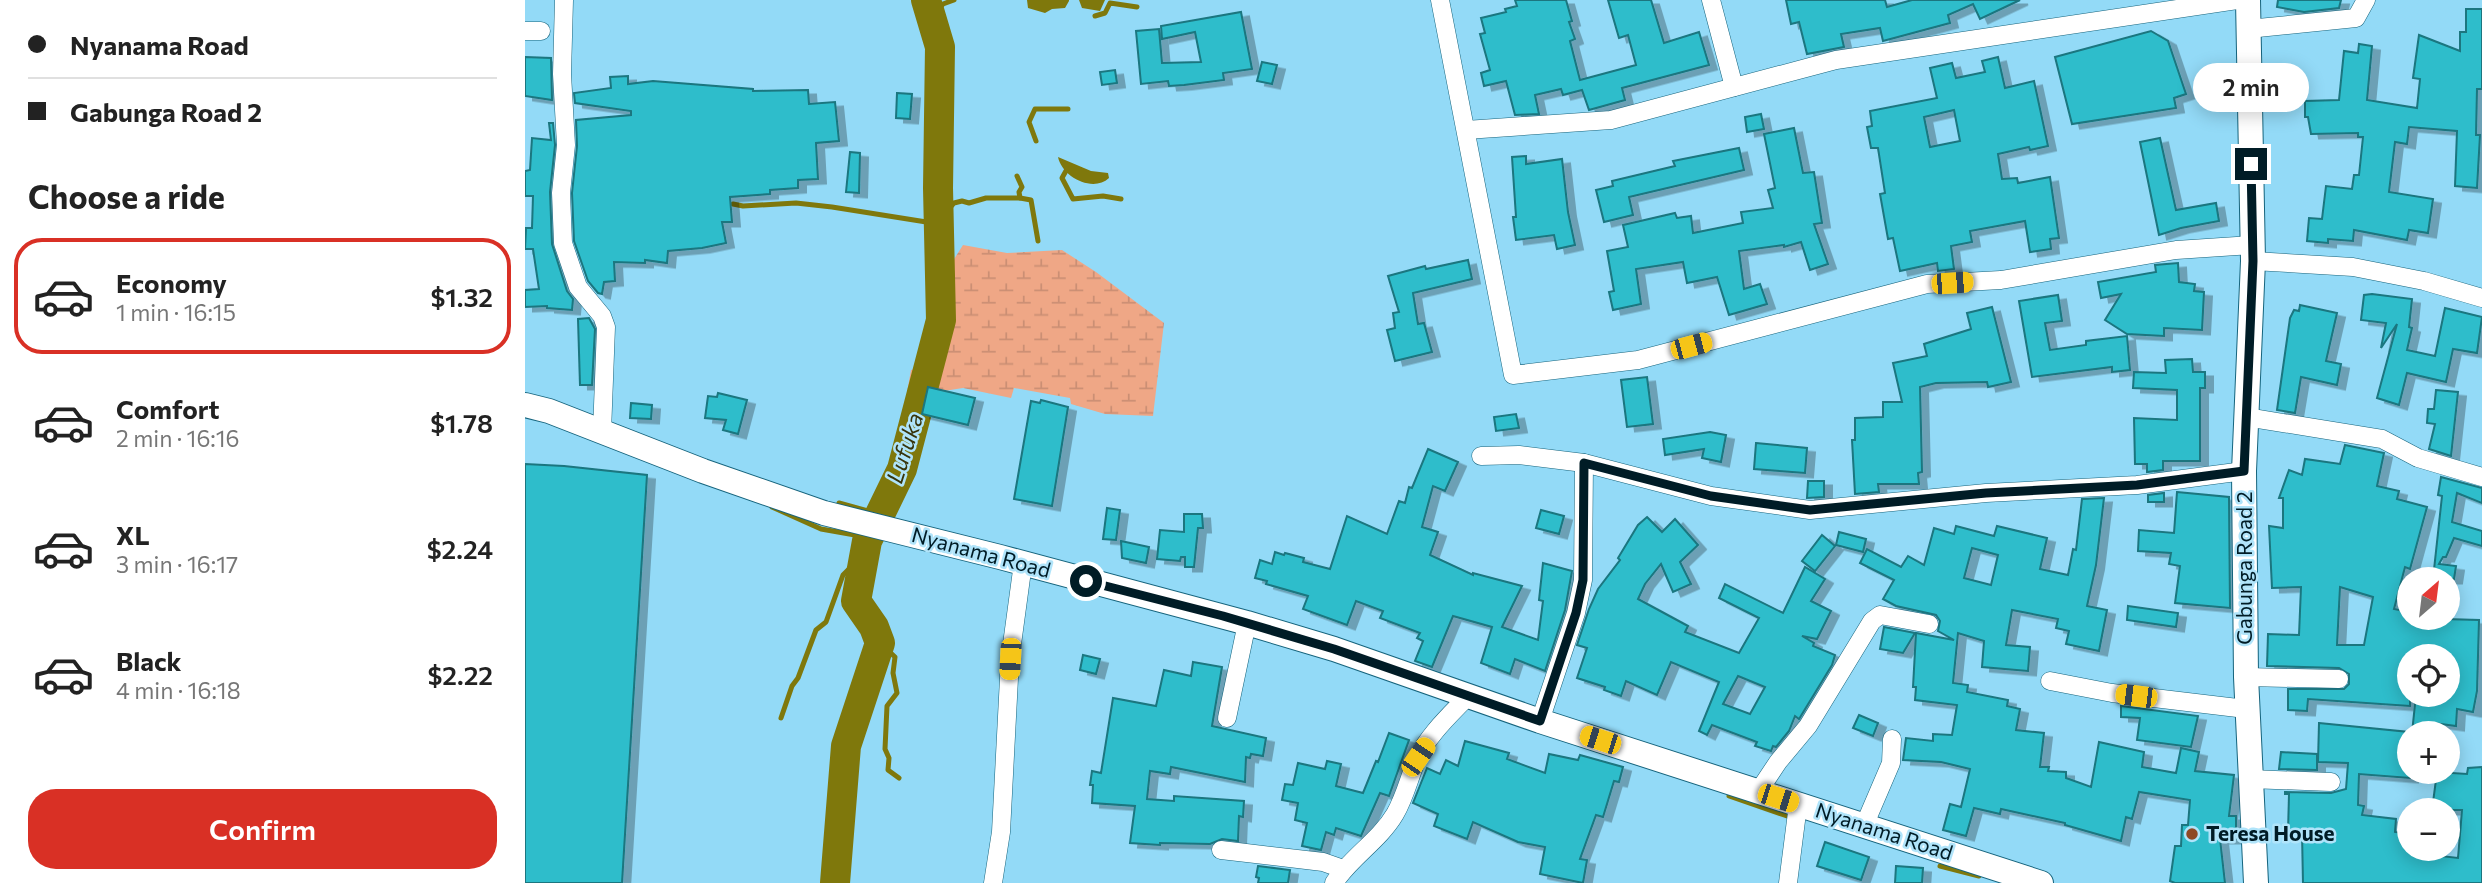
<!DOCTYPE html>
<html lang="en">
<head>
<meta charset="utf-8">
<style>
	:root { --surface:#fff; --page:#f2f2f2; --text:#222; --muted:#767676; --line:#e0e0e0; --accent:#d93025 }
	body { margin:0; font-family:Commissioner,sans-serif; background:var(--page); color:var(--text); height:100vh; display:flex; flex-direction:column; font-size:26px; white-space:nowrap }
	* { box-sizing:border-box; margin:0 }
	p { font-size:23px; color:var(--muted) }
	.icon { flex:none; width:38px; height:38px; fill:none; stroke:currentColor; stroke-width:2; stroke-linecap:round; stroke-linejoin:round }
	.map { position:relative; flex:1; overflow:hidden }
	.sheet { display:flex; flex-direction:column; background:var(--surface); width:525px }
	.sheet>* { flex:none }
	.guide { display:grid; align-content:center; height:154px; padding:0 28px; background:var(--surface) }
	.needle { width:46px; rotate:28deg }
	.buttons { position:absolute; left:1872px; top:567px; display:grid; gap:14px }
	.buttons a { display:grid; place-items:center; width:63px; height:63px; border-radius:50%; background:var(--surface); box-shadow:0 4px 18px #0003; font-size:35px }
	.end { position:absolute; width:32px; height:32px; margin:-16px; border:9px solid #001c26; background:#fff; box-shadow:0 0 0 4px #fff }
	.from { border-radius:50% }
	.bubble { position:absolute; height:49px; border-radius:24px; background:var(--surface); box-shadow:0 4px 18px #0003; font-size:23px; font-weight:600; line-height:49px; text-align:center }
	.car { position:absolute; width:21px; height:42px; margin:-21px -10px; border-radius:9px; box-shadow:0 0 5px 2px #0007; background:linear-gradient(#f5c518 24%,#345 0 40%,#f5c518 0 76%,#345 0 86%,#f5c518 0) }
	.guide b { display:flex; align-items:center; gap:24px; height:66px; font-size:26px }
	.guide b+b { border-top:2px solid var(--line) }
	.guide i { width:18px; height:18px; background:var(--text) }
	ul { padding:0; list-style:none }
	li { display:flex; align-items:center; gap:21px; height:116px; margin:0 14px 10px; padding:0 14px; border:4px solid transparent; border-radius:28px }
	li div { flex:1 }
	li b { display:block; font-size:26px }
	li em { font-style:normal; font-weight:600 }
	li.selected { border-color:var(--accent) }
	li>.icon { width:63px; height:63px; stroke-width:1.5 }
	h2 { padding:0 28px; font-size:32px; line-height:84px }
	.primary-button { display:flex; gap:14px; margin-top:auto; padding:14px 28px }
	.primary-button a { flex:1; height:80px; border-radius:28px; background:var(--accent); color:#fff; font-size:28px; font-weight:600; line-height:80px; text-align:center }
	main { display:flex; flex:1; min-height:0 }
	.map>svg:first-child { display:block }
	.wetland { fill:url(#wetland-marsh) }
	.water { fill:#7f780c }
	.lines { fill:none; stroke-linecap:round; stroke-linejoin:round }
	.stream { stroke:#7f780c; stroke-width:5 }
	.river { stroke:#7f780c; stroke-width:30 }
	.building { fill:#2fbdcb; stroke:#1a767f; stroke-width:2; fill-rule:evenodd; filter:url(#shadow) }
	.street-casing { stroke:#16647d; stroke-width:19 }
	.secondary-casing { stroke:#16647d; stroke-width:26 }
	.street { stroke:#fff; stroke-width:18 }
	.secondary { stroke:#fff; stroke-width:24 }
	.route { stroke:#001c26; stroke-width:9 }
	.poi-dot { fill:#8f4824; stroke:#b0e4fa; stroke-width:2.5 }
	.labels { text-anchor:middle; stroke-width:5; stroke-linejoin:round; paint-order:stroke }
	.street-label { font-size:21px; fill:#001c26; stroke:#b0e4fa }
	.poi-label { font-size:21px; font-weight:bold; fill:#001c26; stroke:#b0e4fa; text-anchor:start }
	.water-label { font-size:23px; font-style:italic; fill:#37340b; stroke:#b0e4fa }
</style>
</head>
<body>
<main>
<section class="sheet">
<div class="guide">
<b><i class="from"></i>Nyanama Road</b>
<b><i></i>Gabunga Road 2</b>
</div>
<h2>Choose a ride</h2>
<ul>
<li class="selected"><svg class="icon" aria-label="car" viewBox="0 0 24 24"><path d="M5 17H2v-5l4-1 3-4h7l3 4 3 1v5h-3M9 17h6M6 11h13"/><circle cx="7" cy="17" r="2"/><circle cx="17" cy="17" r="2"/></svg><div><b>Economy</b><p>1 min · 16:15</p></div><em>$1.32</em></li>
<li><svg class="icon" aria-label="car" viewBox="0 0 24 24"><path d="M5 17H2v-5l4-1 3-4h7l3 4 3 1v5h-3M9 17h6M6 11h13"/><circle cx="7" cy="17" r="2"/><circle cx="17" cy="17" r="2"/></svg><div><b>Comfort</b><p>2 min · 16:16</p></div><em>$1.78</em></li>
<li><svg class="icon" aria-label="car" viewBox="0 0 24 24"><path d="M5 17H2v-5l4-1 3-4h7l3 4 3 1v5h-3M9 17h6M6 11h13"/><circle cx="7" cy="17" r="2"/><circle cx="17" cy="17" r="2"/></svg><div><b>XL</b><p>3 min · 16:17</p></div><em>$2.24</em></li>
<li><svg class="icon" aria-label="car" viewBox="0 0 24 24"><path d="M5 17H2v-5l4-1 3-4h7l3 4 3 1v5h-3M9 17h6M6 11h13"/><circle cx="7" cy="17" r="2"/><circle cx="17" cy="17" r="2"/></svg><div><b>Black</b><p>4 min · 16:18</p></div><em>$2.22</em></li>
</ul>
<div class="primary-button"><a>Confirm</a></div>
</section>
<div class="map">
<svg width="1957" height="883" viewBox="0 0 1957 883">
	<defs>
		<pattern id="wetland-marsh" width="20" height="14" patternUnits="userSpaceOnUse" patternTransform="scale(1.75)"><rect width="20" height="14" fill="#efa786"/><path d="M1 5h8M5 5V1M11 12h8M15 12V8" fill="none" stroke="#cb8f74"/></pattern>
		<filter id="shadow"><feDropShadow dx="8" dy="4.5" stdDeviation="0" flood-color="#0004"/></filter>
	</defs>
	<rect width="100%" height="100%" fill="#93daf7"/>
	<polygon class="wetland" points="438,245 482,253 537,250 571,272 639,323 628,416 580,414 546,404 545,398 489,388 486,398 438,388 387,396 382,392 386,370 395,368 407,332 419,275"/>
	<g class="water">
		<polygon points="502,0 544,0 544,1 540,8 527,9 520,13 503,8"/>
		<polygon points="554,0 580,0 575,11 557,8"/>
		<path d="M533 157 566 171 583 173 584 178C568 193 537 177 533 157Z"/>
	</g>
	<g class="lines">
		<g class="stream">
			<polyline points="404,11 414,9 418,4 429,0"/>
			<polyline points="570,16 580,13 585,3 612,7"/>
			<polyline points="511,141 504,122 510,109 543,109"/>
			<polyline points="542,169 537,178 548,199 578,196 596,199"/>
			<polyline points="495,198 506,200 513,241"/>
			<polyline points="208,204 218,206 271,203 307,207 414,224"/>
			<polyline points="413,215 424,209 429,203 437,201 444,203 461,198 495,198 494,192 497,187 492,176"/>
			<polyline points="314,503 354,514"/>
			<polyline points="247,507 296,529 330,535 342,541"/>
			<polyline points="355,643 370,657 368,673 372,693 362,706 360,749 364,758 363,770 374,778"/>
			<polyline points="256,718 267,686 273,678 291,630 301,622 318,575 341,552"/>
			<polyline points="1204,796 1268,818"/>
			<polyline points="1415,866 1454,876"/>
		</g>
		<polyline class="river" points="310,883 321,746 355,643 349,627 331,601 342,541 377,469 416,320 413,188 415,47 401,0"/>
	</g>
	<g class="building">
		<polygon points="990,0 1041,0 1047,21 1044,22 1050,39 1045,41 1055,80 1111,65 1103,35 1094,38 1083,0 1126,0 1139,43 1174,32 1184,65 1097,88 1100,100 1064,110 1057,90 1038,95 1036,89 1010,95 1014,114 990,115 981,81 959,86 956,73 965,70 955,34 960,33 956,18 981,12 980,9 992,6"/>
		<polygon points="1261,0 1360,0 1362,7 1387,0 1495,0 1455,19 1448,4 1423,15 1425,23 1358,41 1355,28 1316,34 1319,47 1282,54 1274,22 1266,24"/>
		<polygon points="1753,0 1816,0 1814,8 1779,12 1752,7"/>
		<polygon points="1941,9 1957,9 1957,89 1952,89 1951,135 1955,135 1952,188 1930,186 1932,131 1884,127 1882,144 1870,142 1864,192 1908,199 1903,233 1884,230 1882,240 1829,230 1828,241 1803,239 1803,243 1782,241 1784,218 1797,219 1801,186 1827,189 1829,175 1834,175 1838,137 1833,137 1833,133 1786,134 1783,117 1780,117 1780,101 1814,100 1819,51 1833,53 1834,44 1847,46 1842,100 1892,108 1895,79 1888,78 1894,35 1935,51 1935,32 1941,32"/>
		<polygon points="716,12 727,69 698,73 699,80 659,85 644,86 643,81 616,84 611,31 634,29 637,63 676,62 670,32 637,39 636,26"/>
		<polygon points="1626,31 1643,41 1661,94 1649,98 1651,108 1547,124 1530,57"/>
		<polygon points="0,57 26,58 27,100 0,96"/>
		<path d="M1473 57 1480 88 1509 81 1523 146 1505 150 1504 147 1473 154 1477 179 1492 178 1493 183 1525 177 1534 238 1525 239 1526 249 1505 252 1500 221 1445 231 1447 242 1426 246 1429 269 1413 271 1412 263 1375 271 1368 238 1363 239 1355 194 1360 193 1353 148H1346L1342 127 1347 126 1345 111 1412 98 1405 68 1427 63 1431 78 1460 72 1457 61ZM1429 110 1435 141 1405 147 1399 117Z"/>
		<polygon points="737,62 752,65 747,84 732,81"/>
		<polygon points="590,70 592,83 577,85 575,72"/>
		<polygon points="103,76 103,84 128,81 228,89 228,91 283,90 284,104 310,102 314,141 291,143 293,179 273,180 273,188 245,190 245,194 205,197 207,222 197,222 201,243 177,248 143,251 142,263 120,260 120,263 89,262 90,281 79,282 77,294 73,293 63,281 49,241 47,193 52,146 51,120 106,115 106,111 50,103 49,93 86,88 85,77"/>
		<polygon points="372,93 387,94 385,119 371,118"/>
		<polygon points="1236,114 1239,129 1222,132 1220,117"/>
		<polygon points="24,123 28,123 30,145 25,192 27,244 42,291 48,299 47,310 22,308 22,306 0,307 0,290 14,289 8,249 0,249 1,228 7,228 8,196 0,196 0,171 5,170 7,138 26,140"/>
		<polygon points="1269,128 1278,173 1289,172 1297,223 1289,224 1303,264 1285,270 1276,242 1259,247 1259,245 1214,251 1219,289 1235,284 1242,304 1204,315 1192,277 1162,283 1158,262 1111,269 1116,304 1088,310 1084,292 1089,291 1082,251 1103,247 1098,225 1150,213 1152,218 1166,216 1168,233 1218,223 1216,212 1248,208 1243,190 1250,188 1239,134"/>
		<polygon points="1635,138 1651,210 1691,203 1694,221 1656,228 1634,235 1615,142"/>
		<polygon points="1214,148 1219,170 1104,197 1108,215 1079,222 1071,190 1088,186 1087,181 1150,166 1148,161"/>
		<polygon points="325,152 335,153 334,193 321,192"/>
		<polygon points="1001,156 1001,164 1037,159 1043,212 1050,245 1032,249 1029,235 991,240 988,217 991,217 987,157"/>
		<polygon points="943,260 947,279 888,293 893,324 899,323 907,352 870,361 862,330 870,328 868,313 874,312 863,276 900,266 901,269"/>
		<polygon points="1653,263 1654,282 1670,284 1669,291 1679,292 1677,330 1639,328 1639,336 1602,334 1580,320 1596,294 1576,298 1573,282 1631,272 1630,265"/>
		<polygon points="1847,294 1887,299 1884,327 1887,328 1882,350 1910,356 1920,308 1957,317 1952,353 1928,349 1921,382 1882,373 1874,405 1852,398 1872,324 1856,348 1861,323 1836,320 1839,295"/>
		<polygon points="1533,295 1537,321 1520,323 1525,350 1561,345 1561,341 1602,336 1605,370 1587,372 1587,367 1507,377 1494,301"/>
		<polygon points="1775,305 1812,313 1801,361 1816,364 1812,385 1776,377 1770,413 1752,410 1765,318 1769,310 1774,311"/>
		<polygon points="1467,307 1486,382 1463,387 1462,382 1411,383 1395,387 1397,472 1393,473 1394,484 1353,484 1354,492 1330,494 1327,440 1330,440 1330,418 1358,417 1358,402 1377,402 1368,363 1402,356 1399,344 1446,329 1442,313"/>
		<polygon points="64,318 70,329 67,385 55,385 53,319"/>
		<polygon points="1667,359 1668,372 1680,372 1680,388 1675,388 1675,461 1638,461 1638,470 1622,472 1622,464 1610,464 1609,418 1652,420 1652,390 1608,388 1609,372 1641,373 1640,360"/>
		<polygon points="1122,377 1128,424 1102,427 1096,380"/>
		<polygon points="403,387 450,398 443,425 397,414"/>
		<polygon points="1911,390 1933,392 1926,456 1904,449 1910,424 1902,423 1903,409 1909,409"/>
		<polygon points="193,393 222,400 213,434 198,430 201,420 180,418 183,396 192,397"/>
		<polygon points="516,400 543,407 527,506 489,499 506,401 515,403"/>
		<polygon points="106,403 127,405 126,419 105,418"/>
		<polygon points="991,414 994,428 971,431 969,417"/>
		<polygon points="1185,432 1201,435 1196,462 1177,458 1179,449 1140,455 1138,439"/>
		<polygon points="1231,443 1282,448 1280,473 1229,469"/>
		<path d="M1820 445 1859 453 1852 486 1874 491 1872 499 1902 507 1885 569 1880 567 1869 609 1885 612V618L1954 620 1952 691 1948 712 1932 709 1931 726 1909 723 1907 733H1887L1891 695H1923V656H1885V706L1783 699 1782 711 1763 710V689H1819L1824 684V674L1814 668 1742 666 1743 634 1774 635 1776 587 1747 588 1744 526 1758 528V498H1754L1764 470 1777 475 1780 459 1815 464ZM1815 587 1848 597 1839 645H1812Z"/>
		<polygon points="903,449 933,462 920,491 908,486 897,527 913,532 905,555 948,575 948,573 997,586 977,627 1013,640 1018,601 1014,600 1018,563 1047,571 1040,610 1020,671 990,659 985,674 956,663 967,627 928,616 907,667 890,661 898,641 892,638 895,633 855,618 858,611 831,601 822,625 778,609 783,596 741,584 742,581 730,578 735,560 747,564 750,552 759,555 760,553 779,558 778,562 805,569 822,516 862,534 874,501 880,503 884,487 887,488"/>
		<polygon points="0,464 39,466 122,475 97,883 0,883"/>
		<polygon points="1916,477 1957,488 1957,503 1932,493 1927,522 1957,531 1957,546 1929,538 1921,557 1918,557 1914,564 1931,566 1929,579 1908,579 1917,496 1913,495"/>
		<polygon points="1283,481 1299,481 1299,497 1282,498"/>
		<polygon points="1652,492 1704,497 1705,608 1650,603 1655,566 1644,564 1646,553 1613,551 1614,530 1649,533"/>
		<polygon points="1639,493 1639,502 1623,502 1623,495"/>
		<path d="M1579 498 1571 565 1562 606 1582 610 1574 651 1541 644 1544 631 1531 628 1533 619 1487 610 1481 645 1505 647 1503 671 1457 667 1459 641 1433 633 1428 683 1443 685 1442 692 1483 700 1482 706 1495 709 1491 730 1519 733 1515 767H1524L1523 771 1541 772V778L1566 787 1574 742 1619 752 1617 767 1651 773 1656 748 1674 752 1670 771 1709 775 1704 816H1711V839H1695L1700 883H1650L1645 881 1650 846H1656L1657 825H1663L1665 800 1614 792 1607 819 1601 817 1596 841 1540 825V823L1476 809 1475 814 1449 808 1441 836 1418 830 1425 804 1436 807 1445 769 1416 762 1378 760 1381 738 1408 741V734L1427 735 1432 705 1390 700 1391 687H1388L1391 633 1429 640 1413 631 1415 621 1411 615 1371 606 1358 599 1369 580 1335 563 1342 549 1376 567 1383 556 1399 565 1409 528 1429 534 1431 526 1469 536 1472 526 1522 538 1515 569 1543 575 1548 549 1551 550 1557 499ZM1447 548 1473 555 1466 585 1439 578Z"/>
		<polygon points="582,508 595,510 591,540 578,539"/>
		<polygon points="1016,510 1039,516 1034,534 1011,528"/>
		<polygon points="659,514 677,514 678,528 673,528 669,567 660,567 660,557 656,557 655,561 632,559 635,530 659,532"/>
		<path d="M1122 517 1137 532 1150 519 1173 545 1155 562 1166 584 1148 592 1136 564 1120 584 1113 599 1163 626 1160 632 1214 653 1234 618 1194 598 1200 584 1258 613 1280 567 1300 579 1286 601 1306 611 1292 639 1277 636 1289 643 1288 646 1310 655 1307 665 1274 719 1270 716 1264 731 1251 747 1248 746 1246 751 1230 746 1232 742 1187 725 1182 735 1174 731 1194 682 1146 662 1132 695 1101 681 1096 696 1079 690 1080 687 1052 678 1062 648 1052 645 1064 609 1073 589 1095 560 1093 558 1113 525ZM1213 676 1240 687 1225 714 1198 704Z"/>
		<polygon points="1314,532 1341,539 1338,552 1311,545"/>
		<polygon points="1297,535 1310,546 1290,571 1277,561"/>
		<polygon points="596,541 624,547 621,563 597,558"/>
		<polygon points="1603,606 1653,613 1651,627 1602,620"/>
		<polygon points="1359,627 1390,633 1378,653 1355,649"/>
		<polygon points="558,655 575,659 571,674 555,670"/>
		<polygon points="668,662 697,667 687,726 741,738 738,756 726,754 725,758 721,757 720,782 646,767 645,774 625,771 622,799 649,801 649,796 719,801 718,817 714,816 713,841 697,839 685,844 635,843 635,845 605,843 610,806 567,803 568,785 565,785 567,771 576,773 588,698 631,706 639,670 666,676"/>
		<polygon points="1596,706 1673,716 1666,747 1612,740 1615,718 1596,717"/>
		<polygon points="1334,715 1353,723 1348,736 1328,728"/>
		<polygon points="1794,723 1884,732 1881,761 1885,761 1885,778 1834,774 1833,805 1839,806 1837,815 1871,819 1870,832 1885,834 1885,849 1889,849 1888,853 1933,858 1937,810 1907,810 1912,772 1942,774 1943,768 1957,767 1957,883 1778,883 1777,833 1763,832 1764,794 1760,794 1760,792 1806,793 1821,789 1823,763 1793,762"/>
		<polygon points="864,733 884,740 864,796 855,793 836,836 811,828 809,835 801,832 796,850 777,846 782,823 770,820 773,803 757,800 760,784 768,785 773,763 800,769 802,761 816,764 811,786 838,793 851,761 853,762"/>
		<polygon points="940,741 984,753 982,759 1020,773 1024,754 1053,760 1055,755 1098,767 1094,782 1089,781 1078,817 1071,815 1055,859 1062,860 1058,883 1015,874 1020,847 993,842 948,822 942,839 909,826 913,814 888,803 902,768 915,774 921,760 933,766"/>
		<polygon points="1756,752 1792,754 1792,770 1754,769"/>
		<polygon points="1300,842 1344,857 1336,880 1292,866"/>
		<polygon points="733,866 765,870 763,883 733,883 734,878 731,877"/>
		<polygon points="1371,866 1398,868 1397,883 1370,883"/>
	</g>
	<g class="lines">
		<defs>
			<g id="street">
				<polyline points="39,0 37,74 41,145 36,193 38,243 53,287 77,316 81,327 77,432"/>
				<polyline points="915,0 988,375 1113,360 1402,284 1476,280 1651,250 1727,245"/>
				<polyline points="1186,0 1209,87"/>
				<polyline points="1723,29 1831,18 1841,0"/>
				<polyline points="0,31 16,31"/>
				<polyline points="941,130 1086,120 1311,60 1712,0"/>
				<polyline points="1728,261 1828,267 1899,281 1957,298"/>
				<polyline points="1721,417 1857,439 1893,458 1957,477"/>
				<polyline points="956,456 994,455 1059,463 1186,496 1285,510 1461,493 1612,485 1719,471"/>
				<polyline points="1721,677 1814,679"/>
				<polyline points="1525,681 1587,693 1721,709"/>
				<polyline points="702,718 722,623"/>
				<polyline points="1015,721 1051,613 1058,580 1059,463"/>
				<polyline points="1725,779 1806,782"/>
				<polyline points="1233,792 1253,762 1283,726 1347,621 1355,615 1404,624"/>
				<polyline points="1339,826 1366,763 1367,739"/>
				<polyline points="696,850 798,862 818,869"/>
				<polyline points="468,883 476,832 485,659 498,563"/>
				<path d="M809 883C826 857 854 841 870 814 880 797 884 778 892 759 903 735 925 715 943 696"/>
				<polyline points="1263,883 1273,805"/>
			</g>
			<g id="secondary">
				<polyline points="1723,0 1728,261 1719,471 1721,677 1731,883"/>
				<polyline points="0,405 24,411 178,471 299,513 475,557 722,623 809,649 1015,721 1516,883"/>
			</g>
		</defs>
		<use href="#street" class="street-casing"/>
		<use href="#secondary" class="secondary-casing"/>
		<use href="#street" class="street"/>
		<use href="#secondary" class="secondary"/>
	</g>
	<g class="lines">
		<polyline class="route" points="561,581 698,616 809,649 1015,721 1051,613 1058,580 1059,463 1186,496 1285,510 1461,493 1612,485 1719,471 1728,261 1726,164"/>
	</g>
	<circle class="poi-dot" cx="1667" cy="834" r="7"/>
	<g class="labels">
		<g class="street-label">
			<text transform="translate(456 553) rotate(15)" y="7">Nyanama Road</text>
			<text transform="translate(1720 568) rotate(-90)" y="7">Gabunga Road 2</text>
			<text transform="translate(1359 832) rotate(18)" y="7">Nyanama Road</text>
		</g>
		<g class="poi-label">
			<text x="1681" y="841">Teresa House</text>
		</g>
		<g class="water-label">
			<text transform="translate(380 448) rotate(-72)" y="8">Lufuka</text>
		</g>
	</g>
</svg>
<div class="buttons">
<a><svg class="needle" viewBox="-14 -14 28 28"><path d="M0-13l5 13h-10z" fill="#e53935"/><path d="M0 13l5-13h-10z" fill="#767676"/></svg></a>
<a><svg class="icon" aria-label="locate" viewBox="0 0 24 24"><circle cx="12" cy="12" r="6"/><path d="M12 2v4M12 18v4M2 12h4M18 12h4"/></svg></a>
<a>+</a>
<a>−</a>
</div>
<i class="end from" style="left:561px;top:581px"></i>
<i class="end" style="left:1726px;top:164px"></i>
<div class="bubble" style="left:1668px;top:63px;width:116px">2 min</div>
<i class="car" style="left:1427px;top:283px;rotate:86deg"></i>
<i class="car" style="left:1166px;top:346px;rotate:75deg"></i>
<i class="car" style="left:485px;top:659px;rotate:183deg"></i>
<i class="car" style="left:1611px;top:696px;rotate:277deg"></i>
<i class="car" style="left:1075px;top:740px;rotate:288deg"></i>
<i class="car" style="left:893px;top:757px;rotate:34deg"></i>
<i class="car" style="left:1253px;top:798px;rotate:108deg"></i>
</div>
</main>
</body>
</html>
